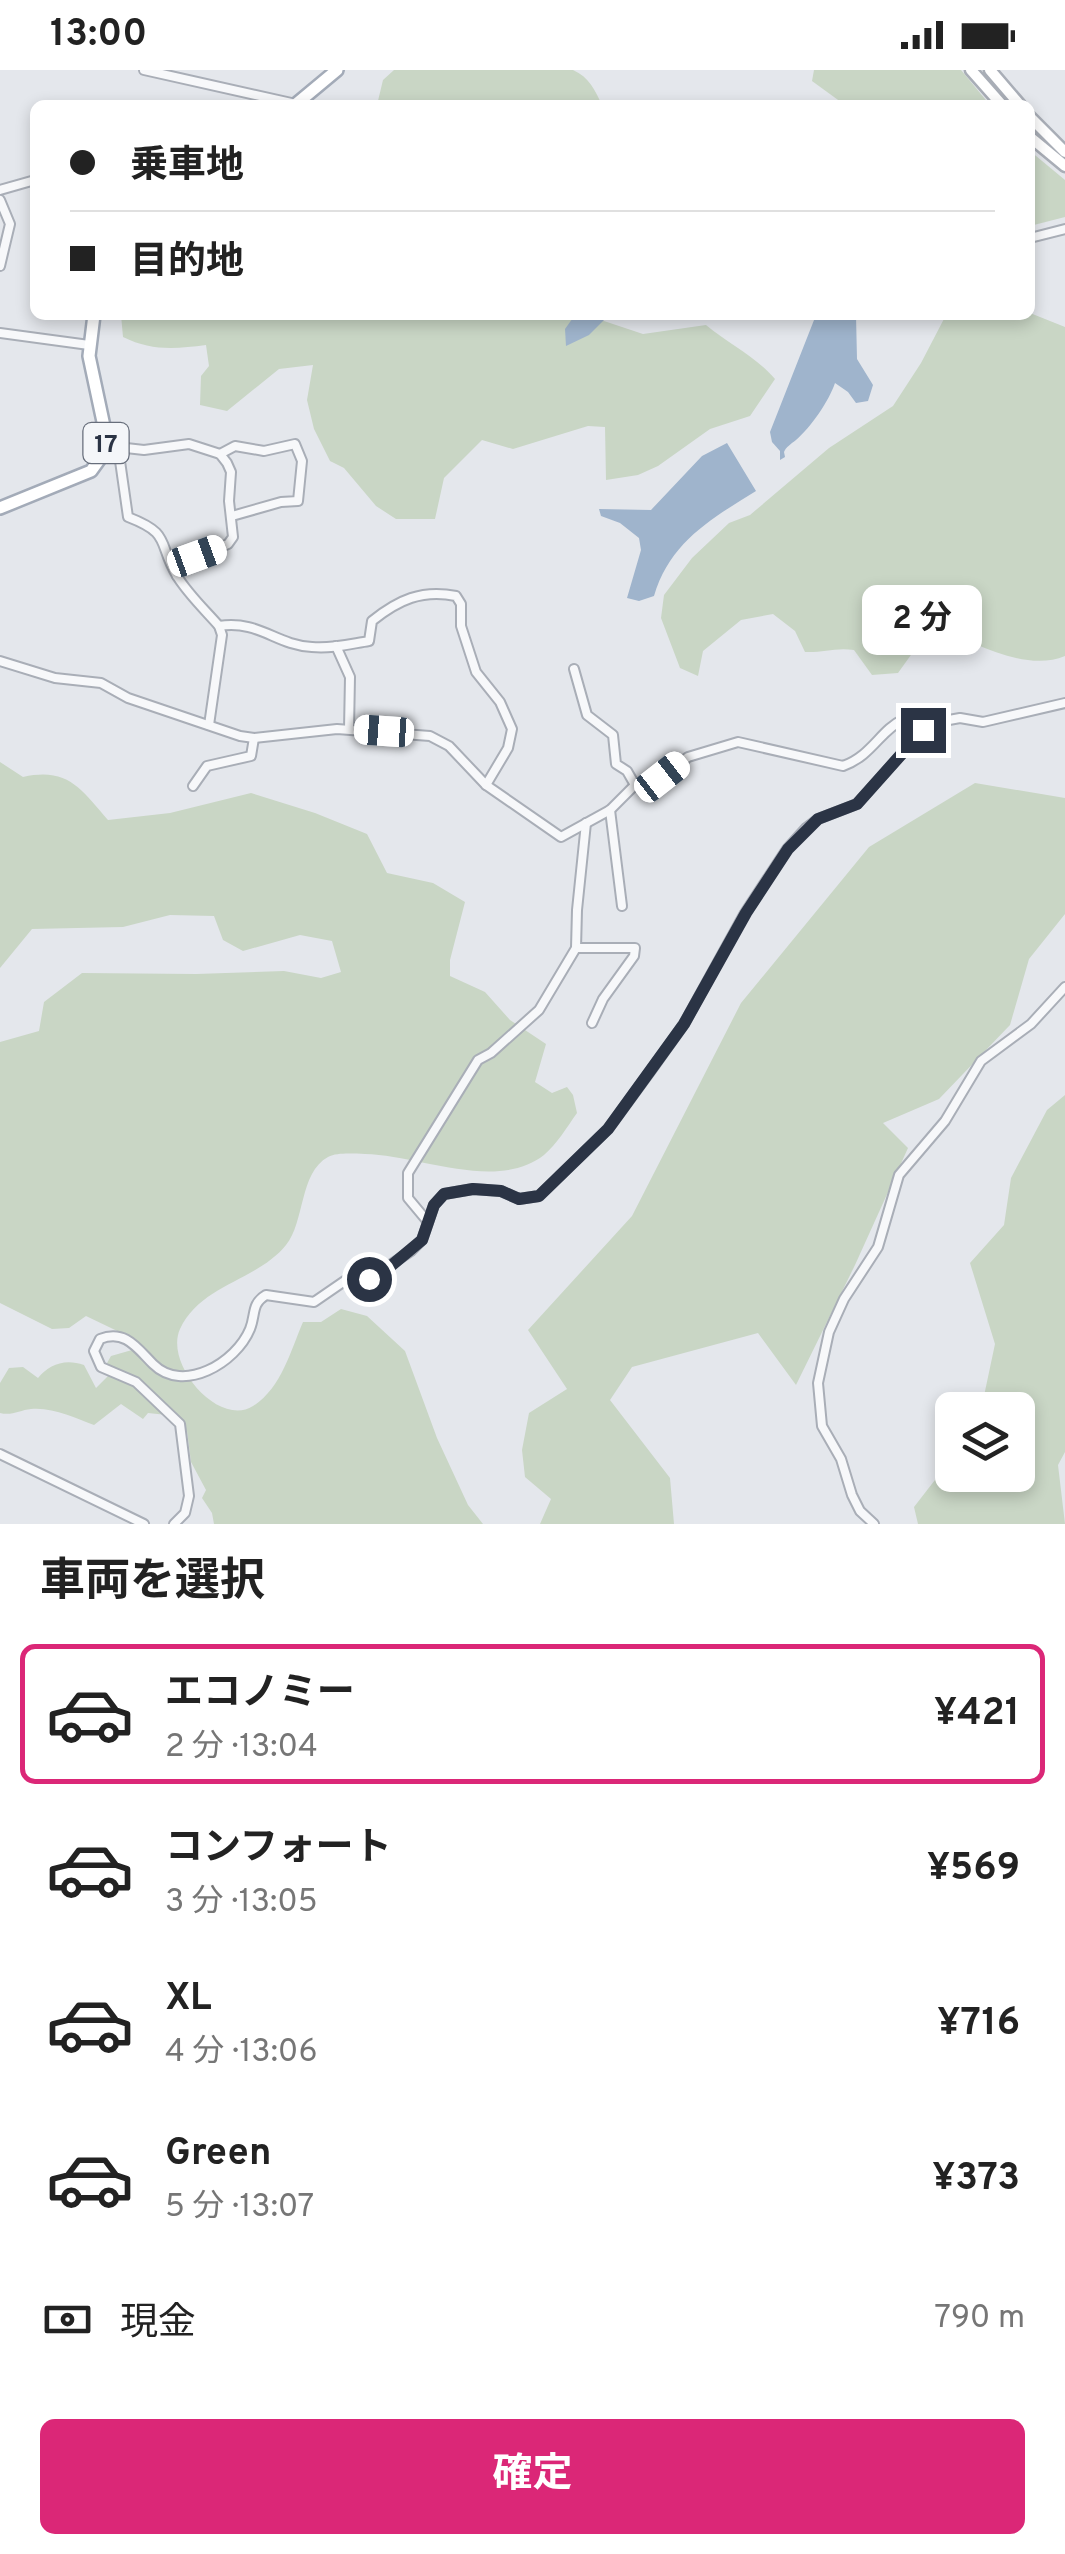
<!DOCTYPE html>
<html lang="ja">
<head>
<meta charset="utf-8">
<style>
	:root { --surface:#fff; --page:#f2f2f2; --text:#222; --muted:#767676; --line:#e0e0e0; --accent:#db2777 }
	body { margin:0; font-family:Overpass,"Noto Sans JP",sans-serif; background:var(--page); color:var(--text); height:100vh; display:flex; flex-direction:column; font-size:38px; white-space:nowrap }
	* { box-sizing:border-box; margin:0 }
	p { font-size:32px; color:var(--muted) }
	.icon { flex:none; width:55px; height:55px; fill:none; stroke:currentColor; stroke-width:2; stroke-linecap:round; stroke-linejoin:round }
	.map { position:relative; height:1454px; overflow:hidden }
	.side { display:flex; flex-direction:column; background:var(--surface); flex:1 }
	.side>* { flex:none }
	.banner { position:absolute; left:30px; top:30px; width:1005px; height:220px; border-radius:15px; box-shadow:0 5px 15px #0003; display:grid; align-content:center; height:220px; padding:0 40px; background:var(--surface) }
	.tools { position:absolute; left:935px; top:1322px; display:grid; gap:20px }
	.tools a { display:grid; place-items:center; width:100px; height:100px; border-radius:15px; background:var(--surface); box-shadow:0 5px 15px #0003; font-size:50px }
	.end { position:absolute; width:45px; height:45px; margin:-22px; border:12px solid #2b3445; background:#fff; box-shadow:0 0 0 5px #fff }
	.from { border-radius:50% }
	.bubble { position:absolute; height:70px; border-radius:15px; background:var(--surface); box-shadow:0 5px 15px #0003; font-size:32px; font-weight:700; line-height:70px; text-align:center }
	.car { position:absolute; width:30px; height:60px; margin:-30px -15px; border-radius:12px; box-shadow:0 0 8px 2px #0007; background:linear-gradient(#fff 24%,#345 0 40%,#fff 0 76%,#345 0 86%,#fff 0) }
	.banner b { display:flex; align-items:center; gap:35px; height:95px; font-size:38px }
	.banner b+b { border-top:2px solid var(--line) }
	.banner i { width:25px; height:25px; background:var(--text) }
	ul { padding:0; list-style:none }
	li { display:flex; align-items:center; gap:30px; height:140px; margin:0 20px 15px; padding:0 20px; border:5px solid transparent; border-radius:15px }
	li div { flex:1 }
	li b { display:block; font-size:38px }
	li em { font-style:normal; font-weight:700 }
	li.selected { border-color:var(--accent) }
	li>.icon { width:90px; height:90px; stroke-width:1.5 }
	h2 { padding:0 40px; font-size:45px; line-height:120px }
	.pay { display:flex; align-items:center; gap:25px; height:110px; padding:0 40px; font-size:38px }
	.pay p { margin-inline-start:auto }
	.primary-button { display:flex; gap:20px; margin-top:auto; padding:20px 40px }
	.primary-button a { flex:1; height:115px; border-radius:15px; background:var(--accent); color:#fff; font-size:40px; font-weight:700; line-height:115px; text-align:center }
	.status { display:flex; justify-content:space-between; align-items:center; height:70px; padding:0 50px; background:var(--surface); direction:ltr }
	.status svg { height:28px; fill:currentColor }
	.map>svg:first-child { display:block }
	.green { fill:#c9d6c5 }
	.water { fill:#9fb4cc }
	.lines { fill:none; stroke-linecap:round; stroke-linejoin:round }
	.street-casing { stroke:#a9aeb7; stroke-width:12 }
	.secondary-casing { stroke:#a9aeb7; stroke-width:15 }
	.primary-casing { stroke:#a3abb8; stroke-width:16 }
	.street { stroke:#f7f8fa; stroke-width:8 }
	.secondary { stroke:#fff; stroke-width:10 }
	.primary { stroke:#fff; stroke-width:11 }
	.route { stroke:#2b3445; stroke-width:12 }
	.labels { text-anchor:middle; stroke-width:9; stroke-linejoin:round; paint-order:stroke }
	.shield { fill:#f4f6f9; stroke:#676e7b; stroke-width:2.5 }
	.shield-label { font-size:25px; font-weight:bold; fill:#2b3445 }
</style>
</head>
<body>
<div class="status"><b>13:00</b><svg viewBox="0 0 49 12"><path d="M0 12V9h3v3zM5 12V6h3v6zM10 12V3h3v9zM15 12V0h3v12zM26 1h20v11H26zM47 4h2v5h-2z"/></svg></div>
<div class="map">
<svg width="1065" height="1454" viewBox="0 0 1065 1454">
	<rect width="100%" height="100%" fill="#e4e7ec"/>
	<g class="green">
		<path d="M394 0H573C589 7 595 20 602 35H377L383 10Z"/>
		<polygon points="814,0 961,0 990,35 845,35 812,11"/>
		<polygon points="1030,81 1065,110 1065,147 1030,156"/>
		<path d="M1030 243 1065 257V586C1025 603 973 571 935 558L926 564 898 603 872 605 854 580C836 577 822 583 805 582L795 561 773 544 741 550 703 581 698 606 680 598 661 548 664 525 692 488 729 453 750 445 829 378 893 336 921 293 946 245Z"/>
		<path d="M121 245H586L643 264 706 255C729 274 755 286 775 309L750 346 710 359 658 396 638 405 606 410 605 357 588 356 513 379 482 370 444 408 435 449H396L376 436 344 398 330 391 314 359 307 330 313 295 279 299 227 341 200 335 201 306 209 296 206 275C175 279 151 281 123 267Z"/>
		<path d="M0 692 23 707C68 697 81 719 108 750L170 743 251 723 315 743 367 764 387 803 433 813 465 832 450 890V906L485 922 510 950 546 974 535 1012 552 1023 567 1017 573 1025 577 1043C567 1057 557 1074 544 1085 497 1122 418 1085 365 1084 354 1084 338 1082 328 1087 299 1103 305 1152 286 1175 257 1211 201 1214 180 1259 164 1294 219 1358 253 1336 281 1319 291 1280 303 1252H321L341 1239 367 1246 405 1281 437 1368 468 1435 483 1454H214L212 1443 202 1428 206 1420 191 1392 187 1361 167 1345 148 1343 143 1349 121 1334 94 1355C75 1348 53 1337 31 1339 20 1340 12 1346 0 1343V1313L9 1298 23 1297 38 1308C49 1295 64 1288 84 1295L96 1318 110 1304 107 1293 111 1286 132 1280 136 1270 86 1246 69 1258 52 1259 0 1233V972L39 961 44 932 82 903 196 904 284 901 321 908 341 902 332 871 300 865 243 881 223 870 214 846 170 845 123 857 32 859 0 898Z"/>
		<polygon points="975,713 1065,728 1065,844 1029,889 1010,955 939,1029 883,1053 908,1078 855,1195 796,1315 758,1263 632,1297 610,1330 670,1408 674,1454 540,1454 551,1429 525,1407 522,1380 529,1343 567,1319 528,1260 632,1146 741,933 869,777"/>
		<polygon points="1065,1025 1065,1382 1058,1395 1065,1454 918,1454 914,1437 952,1388 952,1405 1018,1405 1018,1340 981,1340 995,1274 970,1193 1004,1155 1011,1108 1047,1040"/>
	</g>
	<g class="water">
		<polygon points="575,245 609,245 589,265 566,276 565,259"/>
		<path d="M816 245H856L857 289 873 315 868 331 856 333 848 322 835 313C829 331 811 357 796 370 791 374 786 377 784 382L785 387 780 390V381L772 372 770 362Z"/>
		<path d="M727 373 756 421C711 449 670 472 654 526L639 531 627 528 641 480 639 468 620 453 601 446 599 439 651 440 702 386Z"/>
	</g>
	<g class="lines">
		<defs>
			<g id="street">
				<polyline points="144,0 296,34"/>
				<polyline points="0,120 35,110"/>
				<polyline points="0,130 10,154 0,196"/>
				<polyline points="1030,168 1065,159"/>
				<polyline points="0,263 89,275"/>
				<polyline points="117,377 144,380 189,374 220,384 227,393 231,402 229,431 233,467 228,474 183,493 177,506"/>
				<path d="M118 377 128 447C172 464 157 472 177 506 188 524 205 540 219 556L222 565 209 655"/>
				<polyline points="220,384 235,376 264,381 295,374 302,391 298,431 281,432 232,446"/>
				<path d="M219 556C260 550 275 575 312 577 331 579 350 574 369 571L372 551C398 530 422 519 456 526L461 534V556L476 602 500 632 512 659 508 678 486 715"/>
				<polyline points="336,576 350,607 349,659"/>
				<path d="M0 591 55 608 101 613 128 628 240 666 254 668 337 659 430 666 449 676 486 715 561 767 610 740 635 715 662 707 688 687 738 672 843 696C885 681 884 634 944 648"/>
				<polyline points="574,599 587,645 613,665 616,694 627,701 635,715"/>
				<polyline points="193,716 207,696 251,686 254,668"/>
				<polyline points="610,740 622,836"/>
				<polyline points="576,878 635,878 634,886 603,929 592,953"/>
				<polyline points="428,1152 408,1128 408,1103 478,990 491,983 539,940 576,878 577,840 586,753"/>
				<polyline points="0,1384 144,1454"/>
				<path d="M174 1454 185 1443 189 1426 180 1354 136 1312 101 1297 94 1281 100 1269C125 1259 137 1278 153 1294 183 1324 236 1293 250 1259 256 1244 251 1234 266 1225L314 1232 346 1210 369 1209 411 1181 422 1170 434 1135 444 1124 473 1119 501 1121 519 1129 539 1126 608 1059 652 999 684 954 745 843 787 779 806 758 818 749 857 734 923 660 938 652 960 648 983 652 1065 633"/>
				<polyline points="874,1454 860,1441 852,1425 841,1389 822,1356 818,1313 829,1262 844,1229 878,1177 899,1105 945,1051 981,991 1031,954 1065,917"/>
			</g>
			<g id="secondary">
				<polyline points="971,0 1002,35"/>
				<polyline points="990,0 1020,35"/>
				<polyline points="1030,47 1065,82"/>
				<polyline points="1030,67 1065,96"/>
			</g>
			<g id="primary">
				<polyline points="295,35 337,0"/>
				<polyline points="0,438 91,401 104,383 105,361 89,286 94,245"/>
			</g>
		</defs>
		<use href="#street" class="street-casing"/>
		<use href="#secondary" class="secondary-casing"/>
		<use href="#primary" class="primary-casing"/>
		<use href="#street" class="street"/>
		<use href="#secondary" class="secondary"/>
		<use href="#primary" class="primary"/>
	</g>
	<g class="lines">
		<polyline class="route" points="369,1209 392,1195 422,1170 434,1135 444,1124 473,1119 501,1121 519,1129 539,1126 608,1059 684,954 746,843 788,779 818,749 857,734 923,660"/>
	</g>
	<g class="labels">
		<rect class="shield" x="83.5" y="353" width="45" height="40" rx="8"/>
		<g class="shield-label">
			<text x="106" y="382">17</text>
		</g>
	</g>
</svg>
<div class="tools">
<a><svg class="icon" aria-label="layers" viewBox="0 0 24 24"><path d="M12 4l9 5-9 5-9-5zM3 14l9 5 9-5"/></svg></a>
</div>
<i class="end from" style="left:369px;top:1209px"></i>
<i class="end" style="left:923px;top:660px"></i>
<div class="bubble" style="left:862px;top:515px;width:120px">2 分</div>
<i class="car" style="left:197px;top:486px;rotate:70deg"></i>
<i class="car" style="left:384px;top:661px;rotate:274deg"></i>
<i class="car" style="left:662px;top:707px;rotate:52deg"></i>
<div class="banner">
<b><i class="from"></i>乗車地</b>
<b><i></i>目的地</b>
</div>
</div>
<section class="side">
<h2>車両を選択</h2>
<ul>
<li class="selected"><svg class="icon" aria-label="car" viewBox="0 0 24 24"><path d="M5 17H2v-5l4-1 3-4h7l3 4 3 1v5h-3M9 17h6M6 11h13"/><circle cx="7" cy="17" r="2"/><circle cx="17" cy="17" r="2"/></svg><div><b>エコノミー</b><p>2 分 · 13:04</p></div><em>¥421</em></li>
<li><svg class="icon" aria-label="car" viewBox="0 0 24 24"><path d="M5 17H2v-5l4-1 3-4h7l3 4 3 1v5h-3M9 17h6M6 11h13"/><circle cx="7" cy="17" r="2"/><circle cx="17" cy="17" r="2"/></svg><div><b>コンフォート</b><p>3 分 · 13:05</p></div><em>¥569</em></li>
<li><svg class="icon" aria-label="car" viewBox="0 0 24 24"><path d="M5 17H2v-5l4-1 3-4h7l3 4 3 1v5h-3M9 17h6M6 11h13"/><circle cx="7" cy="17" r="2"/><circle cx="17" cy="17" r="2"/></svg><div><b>XL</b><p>4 分 · 13:06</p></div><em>¥716</em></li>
<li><svg class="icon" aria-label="car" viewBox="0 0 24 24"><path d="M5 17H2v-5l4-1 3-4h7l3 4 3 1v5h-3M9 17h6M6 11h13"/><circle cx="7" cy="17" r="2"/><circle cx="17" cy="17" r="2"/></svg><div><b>Green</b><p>5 分 · 13:07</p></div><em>¥373</em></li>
</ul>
<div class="pay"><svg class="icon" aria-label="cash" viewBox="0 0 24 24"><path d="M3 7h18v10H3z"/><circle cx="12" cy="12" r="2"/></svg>現金<p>790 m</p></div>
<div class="primary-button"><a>確定</a></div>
</section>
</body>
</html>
